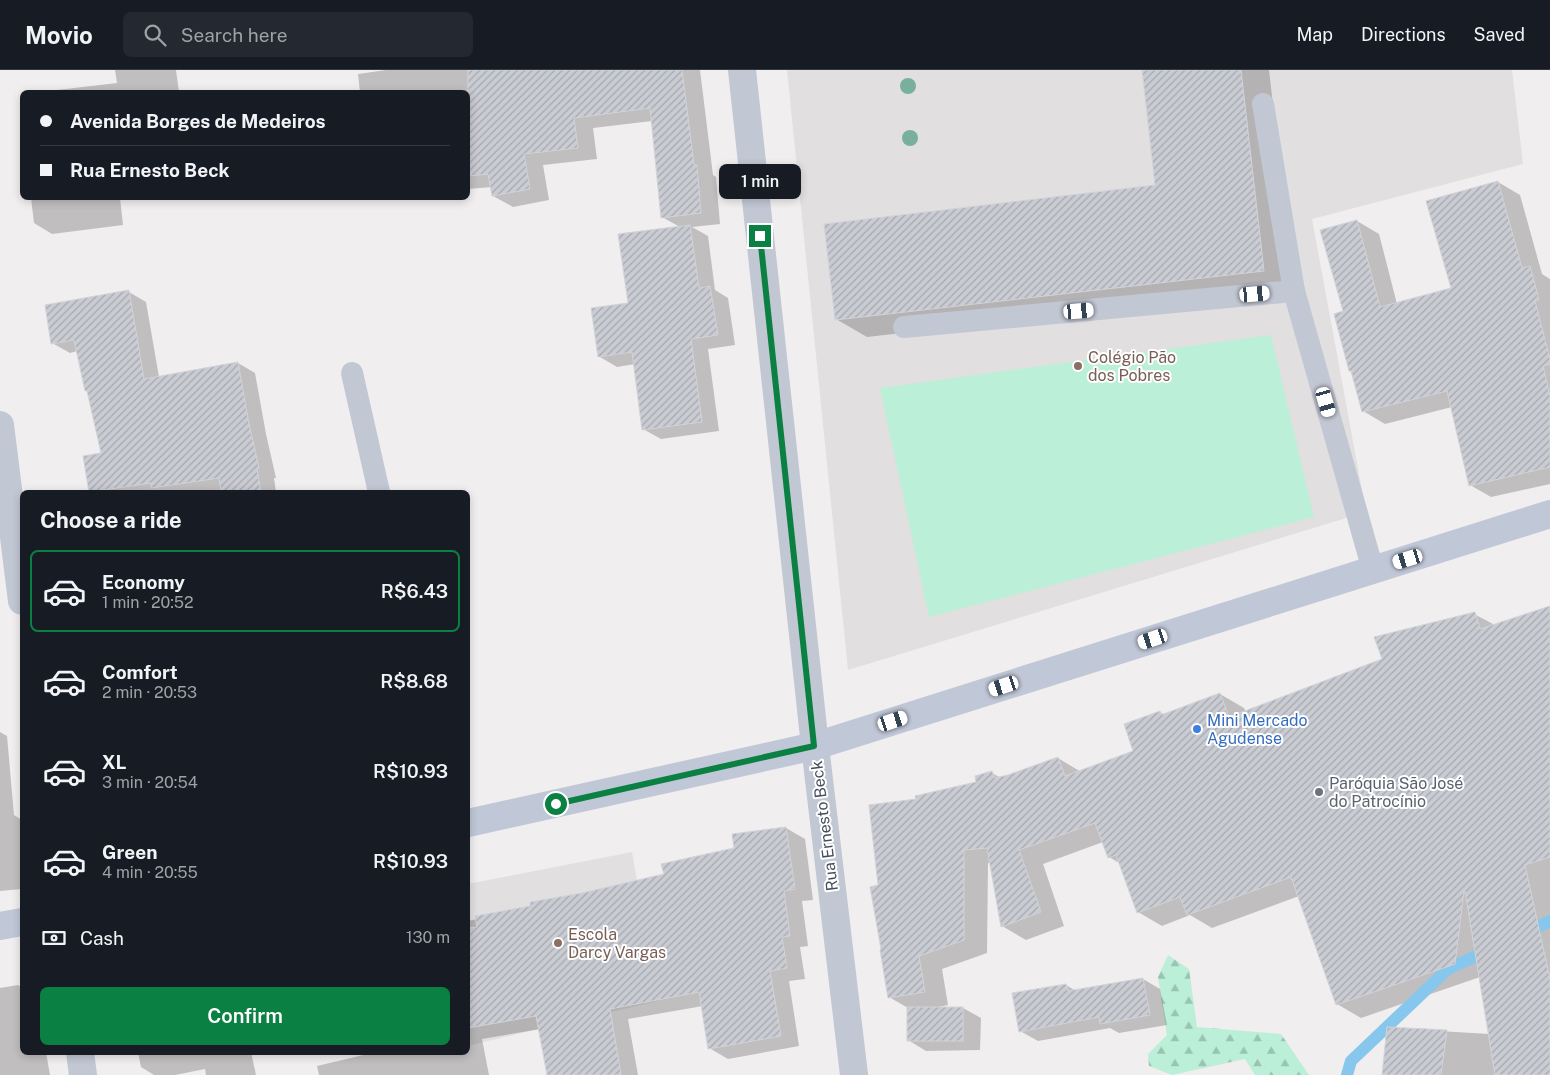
<!DOCTYPE html>
<html lang="en">
<head>
<meta charset="utf-8">
<style>
	:root { --surface:#171b24; --page:#242831; --text:#f1f3f6; --muted:#9ea1a6; --line:#363941; --accent:#0b8043 }
	body { margin:0; font-family:"Public Sans",sans-serif; background:var(--page); color:var(--text); height:100vh; display:flex; flex-direction:column; font-size:19px; white-space:nowrap }
	* { box-sizing:border-box; margin:0 }
	p { font-size:16px; color:var(--muted) }
	.icon { flex:none; width:28px; height:28px; fill:none; stroke:currentColor; stroke-width:2; stroke-linecap:round; stroke-linejoin:round }
	.map { position:relative; flex:1; overflow:hidden }
	.drawer { position:absolute; left:20px; top:420px; width:450px; height:565px; display:flex; flex-direction:column; background:var(--surface); border-radius:8px; box-shadow:0 2px 8px #0003 }
	.drawer>* { flex:none }
	.banner { position:absolute; left:20px; top:20px; width:450px; height:110px; border-radius:8px; box-shadow:0 2px 8px #0003; display:grid; align-content:center; height:110px; padding:0 20px; background:var(--surface) }
	.end { position:absolute; width:22px; height:22px; margin:-11px; border:6px solid #0b8043; background:#fff; box-shadow:0 0 0 2px #fff }
	.from { border-radius:50% }
	.bubble { position:absolute; height:35px; border-radius:8px; background:var(--surface); box-shadow:0 2px 8px #0003; font-size:16px; font-weight:600; line-height:35px; text-align:center }
	.car { position:absolute; width:15px; height:30px; margin:-15px -8px; border-radius:6px; box-shadow:0 0 4px 1px #0007; background:linear-gradient(#fff 24%,#345 0 40%,#fff 0 76%,#345 0 86%,#fff 0) }
	.banner b { display:flex; align-items:center; gap:18px; height:48px; font-size:19px }
	.banner b+b { border-top:1px solid var(--line) }
	.banner i { width:12px; height:12px; background:var(--text) }
	ul { padding:0; list-style:none }
	li { display:flex; align-items:center; gap:15px; height:82px; margin:0 10px 8px; padding:0 10px; border:2px solid transparent; border-radius:8px }
	li div { flex:1 }
	li b { display:block; font-size:19px }
	li em { font-style:normal; font-weight:600 }
	li.selected { border-color:var(--accent) }
	li>.icon { width:45px; height:45px; stroke-width:1.5 }
	h2 { padding:0 20px; font-size:22px; line-height:60px }
	.pay { display:flex; align-items:center; gap:12px; height:55px; padding:0 20px; font-size:19px }
	.pay p { margin-inline-start:auto }
	.action { display:flex; gap:10px; margin-top:auto; padding:10px 20px }
	.action a { flex:1; height:58px; border-radius:8px; background:var(--accent); color:#fff; font-size:20px; font-weight:600; line-height:58px; text-align:center }
	header { display:flex; align-items:center; gap:30px; box-sizing:border-box; height:70px; padding:0 25px; background:var(--surface); border-bottom:1px solid var(--line) }
	header strong { font-size:24px }
	nav { display:flex; gap:28px; margin-inline-start:auto; font-size:18px }
	.search { width:350px; height:45px; background:var(--page); display:flex; align-items:center; gap:12px; box-sizing:border-box; padding:0 18px; border-radius:8px; color:var(--muted); font-size:19px }
	.map>svg:first-child { display:block }
	.education { fill:#e1dfe0 }
	.grass { fill:#bbefd8 }
	.forest { fill:url(#forest-firs) }
	.shadow { fill:#0003 }
	.lines { fill:none; stroke-linecap:round; stroke-linejoin:round }
	.stream { stroke:#87c7ed; stroke-width:12 }
	.building { fill:url(#building-hatch); stroke:#d2d3d9 }
	.service { stroke:#c1c7d3; stroke-width:22 }
	.minor { stroke:#c1c7d3; stroke-width:28 }
	.tertiary { stroke:#c1c7d3; stroke-width:28 }
	.secondary { stroke:#c0c7d7; stroke-width:28 }
	.tree { fill:#78b09d }
	.route { stroke:#0b8043; stroke-width:6 }
	.education-dot { fill:#8d6e63; stroke:#fff; stroke-width:2 }
	.shop-dot { fill:#3f7fe0; stroke:#fff; stroke-width:2 }
	.worship-dot { fill:#6b7280; stroke:#fff; stroke-width:2 }
	.labels { text-anchor:middle; stroke-width:4; stroke-linejoin:round; paint-order:stroke }
	.education-label { font-size:16px; fill:#785e54; stroke:#fff; text-anchor:start }
	.shop-label { font-size:16px; fill:#366cbe; stroke:#fff; text-anchor:start }
	.worship-label { font-size:16px; fill:#5b616d; stroke:#fff; text-anchor:start }
	.street-label { font-size:16px; fill:#464e5b; stroke:#fff }
</style>
</head>
<body>
<header>
<strong>Movio</strong>
<div class="search"><svg class="icon" aria-label="search" viewBox="0 0 24 24"><circle cx="10" cy="10" r="6"/><path d="M15 15l6 6"/></svg>Search here</div>
<nav><a>Map</a><a>Directions</a><a>Saved</a></nav>
</header>
<div class="map">
<svg width="1550" height="1005" viewBox="0 0 1550 1005">
	<defs>
		<pattern id="forest-firs" width="22" height="20" patternUnits="userSpaceOnUse" patternTransform="scale(1.25)"><rect width="22" height="20" fill="#bbefd8"/><path d="M5 1l3.5 6h-7zM16 11l3.5 6h-7z" fill="#9ac4b2"/></pattern>
		<pattern id="building-hatch" width="6" height="6" patternUnits="userSpaceOnUse" patternTransform="scale(1.25)"><rect width="6" height="6" fill="#caccd3"/><path d="M-1 1l2-2M0 6l6-6M5 7l2-2" fill="none" stroke="#a6a8ae"/></pattern>
	</defs>
	<rect width="100%" height="100%" fill="#f0eeee"/>
	<g class="education">
		<polygon points="787,0 1512,0 1523,94 1312,149 1366,442 848,600"/>
		<polygon points="632,782 658,931 471,975 468,954 468,814"/>
	</g>
	<polygon class="grass" points="1271,265 1314,447 929,547 880,318"/>
	<polygon class="forest" points="1168,885 1189,899 1197,957 1281,964 1309,1005 1255,1005 1245,989 1172,1005 1149,996 1148,984 1167,965 1158,907"/>
	<g class="shadow">
		<polygon points="115,0 176,0 179,22 40,22 117,13"/>
		<polygon points="386,0 700,0 713,105 716,107 720,154 692,157 708,166 715,220 728,228 735,275 708,279 719,361 661,369 643,359 635,294 617,297 600,287 629,234 680,157 662,147 652,51 593,58 597,89 543,95 549,130 513,137 493,126 492,117 468,119 468,22 360,22 358,4"/>
		<polygon points="1143,0 1269,0 1294,218 867,267 836,249 1156,116"/>
		<polygon points="1498,112 1520,125 1542,204 1550,209 1550,414 1491,427 1470,415 1452,337 1385,354 1363,341 1344,242 1357,151 1379,164 1397,234 1452,219"/>
		<polygon points="31,128 120,128 123,155 52,164 34,153"/>
		<polygon points="129,222 146,232 159,307 238,293 255,303 266,364 276,408 274,408 276,422 90,422 84,388 103,384 89,322 86,320 77,281 70,283 52,273"/>
		<polygon points="1550,538 1550,1005 1383,1005 1389,958 1489,964 1480,907 1361,948 1337,934 1299,826 1212,858 1190,845 1162,856 1138,842 1121,794 1109,787 1103,772 1043,794 1064,856 1026,870 1002,856 991,793 988,793 987,883 942,899 948,935 939,937 939,938 963,938 981,948 980,980 926,981 908,970 908,938 889,927 879,816 918,731 978,713 992,703 1001,708 1058,688 1081,702 1135,682 1160,642 1165,645 1220,624 1244,638 1246,642 1384,590 1474,544 1495,555"/>
		<polygon points="0,662 7,666 14,745 22,750 22,819 0,821"/>
		<polygon points="786,758 805,769 813,830 802,831 808,876 800,877 805,909 789,911 799,976 728,989 709,978 703,936 628,949 638,1005 548,1005 540,959 482,969 489,1005 319,1005 317,996 376,982 468,982 468,851 532,837 665,805"/>
		<polygon points="1143,909 1160,919 1167,955 1119,963 1110,958 1038,971 1020,961 1066,915 1076,921"/>
		<polygon points="18,915 22,918 22,982 46,982 50,1005 0,1005 0,918"/>
		<polygon points="138,982 251,982 256,1005 206,1005 205,999 175,1005 154,1005 141,997"/>
	</g>
	<g class="lines">
		<g class="stream">
			<polyline points="1525,863 1550,851"/>
			<polyline points="1347,1005 1351,991 1448,899 1491,879"/>
		</g>
	</g>
	<g class="building">
		<polygon points="468,0 682,0 694,95 697,95 701,143 661,148 650,38 574,48 578,78 524,84 530,119 492,126 488,104 468,106"/>
		<polygon points="1142,0 1241,0 1264,201 835,250 824,154 1155,115"/>
		<polygon points="1498,111 1522,198 1530,196 1539,230 1535,231 1550,289 1550,294 1543,296 1550,326 1550,397 1469,416 1447,321 1362,342 1351,301 1349,301 1334,244 1343,241 1320,160 1357,150 1380,237 1451,218 1426,131"/>
		<polygon points="690,155 699,218 710,216 718,265 691,269 702,352 642,360 632,282 598,287 591,238 628,233 618,164"/>
		<polygon points="129,220 144,309 238,292 249,354 259,398 257,399 261,422 221,422 219,408 151,418 151,413 89,422 83,386 101,383 87,321 85,321 74,270 51,274 45,235"/>
		<polygon points="1550,536 1550,787 1525,795 1550,909 1550,1005 1495,1005 1465,821 1464,821 1455,894 1336,935 1291,807 1187,845 1180,827 1137,843 1116,785 1108,788 1095,753 1019,780 1041,842 1001,857 987,778 964,780 964,870 919,886 925,922 888,928 880,880 881,879 870,817 878,815 869,735 916,729 915,726 976,712 975,706 992,701 995,708 1008,705 1058,687 1065,706 1133,681 1124,654 1160,641 1161,645 1220,623 1229,647 1382,589 1374,567 1475,542 1480,559"/>
		<polygon points="786,757 795,819 784,821 790,866 782,867 787,898 770,901 781,966 708,979 699,922 610,939 621,1005 547,1005 536,946 468,958 468,858 477,857 475,846 530,836 530,832 582,823 664,804 661,794 734,778 732,764"/>
		<polygon points="1143,908 1150,945 1100,954 1099,947 1019,962 1012,923 1066,914 1068,921"/>
		<rect x="907" y="937" width="56" height="34"/>
		<polygon points="1387,957 1447,960 1441,1005 1382,1005"/>
	</g>
	<g class="lines">
		<g class="service">
			<polyline points="1263,34 1294,221 1373,500"/>
			<polyline points="904,257 1294,221"/>
			<polyline points="352,303 379,422"/>
		</g>
		<g class="minor">
			<polyline points="0,355 22,531"/>
			<polyline points="80,982 83,1005"/>
		</g>
		<polyline class="tertiary" points="742,0 815,676 854,1005"/>
		<g class="secondary">
			<polyline points="468,753 815,676 1550,444"/>
			<polyline points="0,856 22,852"/>
		</g>
	</g>
	<g class="tree">
		<circle cx="908" cy="16" r="8"/>
		<circle cx="910" cy="68" r="8"/>
	</g>
	<g class="lines">
		<polyline class="route" points="556,734 814,676 760,166"/>
	</g>
	<g class="education-dot">
		<circle cx="1078" cy="296" r="5"/>
		<circle cx="558" cy="873" r="5"/>
	</g>
	<circle class="shop-dot" cx="1197" cy="659" r="5"/>
	<circle class="worship-dot" cx="1319" cy="722" r="5"/>
	<g class="labels">
		<g class="education-label">
			<text x="1088" y="293">Colégio Pão<tspan x="1088" dy="18">dos Pobres</tspan></text>
			<text x="568" y="870">Escola<tspan x="568" dy="18">Darcy Vargas</tspan></text>
		</g>
		<g class="shop-label">
			<text x="1207" y="656">Mini Mercado<tspan x="1207" dy="18">Agudense</tspan></text>
		</g>
		<g class="worship-label">
			<text x="1329" y="719">Paróquia São José<tspan x="1329" dy="18">do Patrocínio</tspan></text>
		</g>
		<g class="street-label">
			<text transform="translate(824 756) rotate(-97)" y="6">Rua Ernesto Beck</text>
		</g>
	</g>
</svg>
<i class="end from" style="left:556px;top:734px"></i>
<i class="end" style="left:760px;top:166px"></i>
<div class="bubble" style="left:719px;top:94px;width:82px">1 min</div>
<i class="car" style="left:1255px;top:224px;rotate:85deg"></i>
<i class="car" style="left:1079px;top:241px;rotate:85deg"></i>
<i class="car" style="left:1326px;top:332px;rotate:164deg"></i>
<i class="car" style="left:1408px;top:489px;rotate:253deg"></i>
<i class="car" style="left:1153px;top:569px;rotate:252deg"></i>
<i class="car" style="left:1004px;top:616px;rotate:252deg"></i>
<i class="car" style="left:893px;top:651px;rotate:72deg"></i>
<div class="banner">
<b><i class="from"></i>Avenida Borges de Medeiros</b>
<b><i></i>Rua Ernesto Beck</b>
</div>
<section class="drawer">
<h2>Choose a ride</h2>
<ul>
<li class="selected"><svg class="icon" aria-label="car" viewBox="0 0 24 24"><path d="M5 17H2v-5l4-1 3-4h7l3 4 3 1v5h-3M9 17h6M6 11h13"/><circle cx="7" cy="17" r="2"/><circle cx="17" cy="17" r="2"/></svg><div><b>Economy</b><p>1 min · 20:52</p></div><em>R$6.43</em></li>
<li><svg class="icon" aria-label="car" viewBox="0 0 24 24"><path d="M5 17H2v-5l4-1 3-4h7l3 4 3 1v5h-3M9 17h6M6 11h13"/><circle cx="7" cy="17" r="2"/><circle cx="17" cy="17" r="2"/></svg><div><b>Comfort</b><p>2 min · 20:53</p></div><em>R$8.68</em></li>
<li><svg class="icon" aria-label="car" viewBox="0 0 24 24"><path d="M5 17H2v-5l4-1 3-4h7l3 4 3 1v5h-3M9 17h6M6 11h13"/><circle cx="7" cy="17" r="2"/><circle cx="17" cy="17" r="2"/></svg><div><b>XL</b><p>3 min · 20:54</p></div><em>R$10.93</em></li>
<li><svg class="icon" aria-label="car" viewBox="0 0 24 24"><path d="M5 17H2v-5l4-1 3-4h7l3 4 3 1v5h-3M9 17h6M6 11h13"/><circle cx="7" cy="17" r="2"/><circle cx="17" cy="17" r="2"/></svg><div><b>Green</b><p>4 min · 20:55</p></div><em>R$10.93</em></li>
</ul>
<div class="pay"><svg class="icon" aria-label="cash" viewBox="0 0 24 24"><path d="M3 7h18v10H3z"/><circle cx="12" cy="12" r="2"/></svg>Cash<p>130 m</p></div>
<div class="action"><a>Confirm</a></div>
</section>
</div>
</body>
</html>
